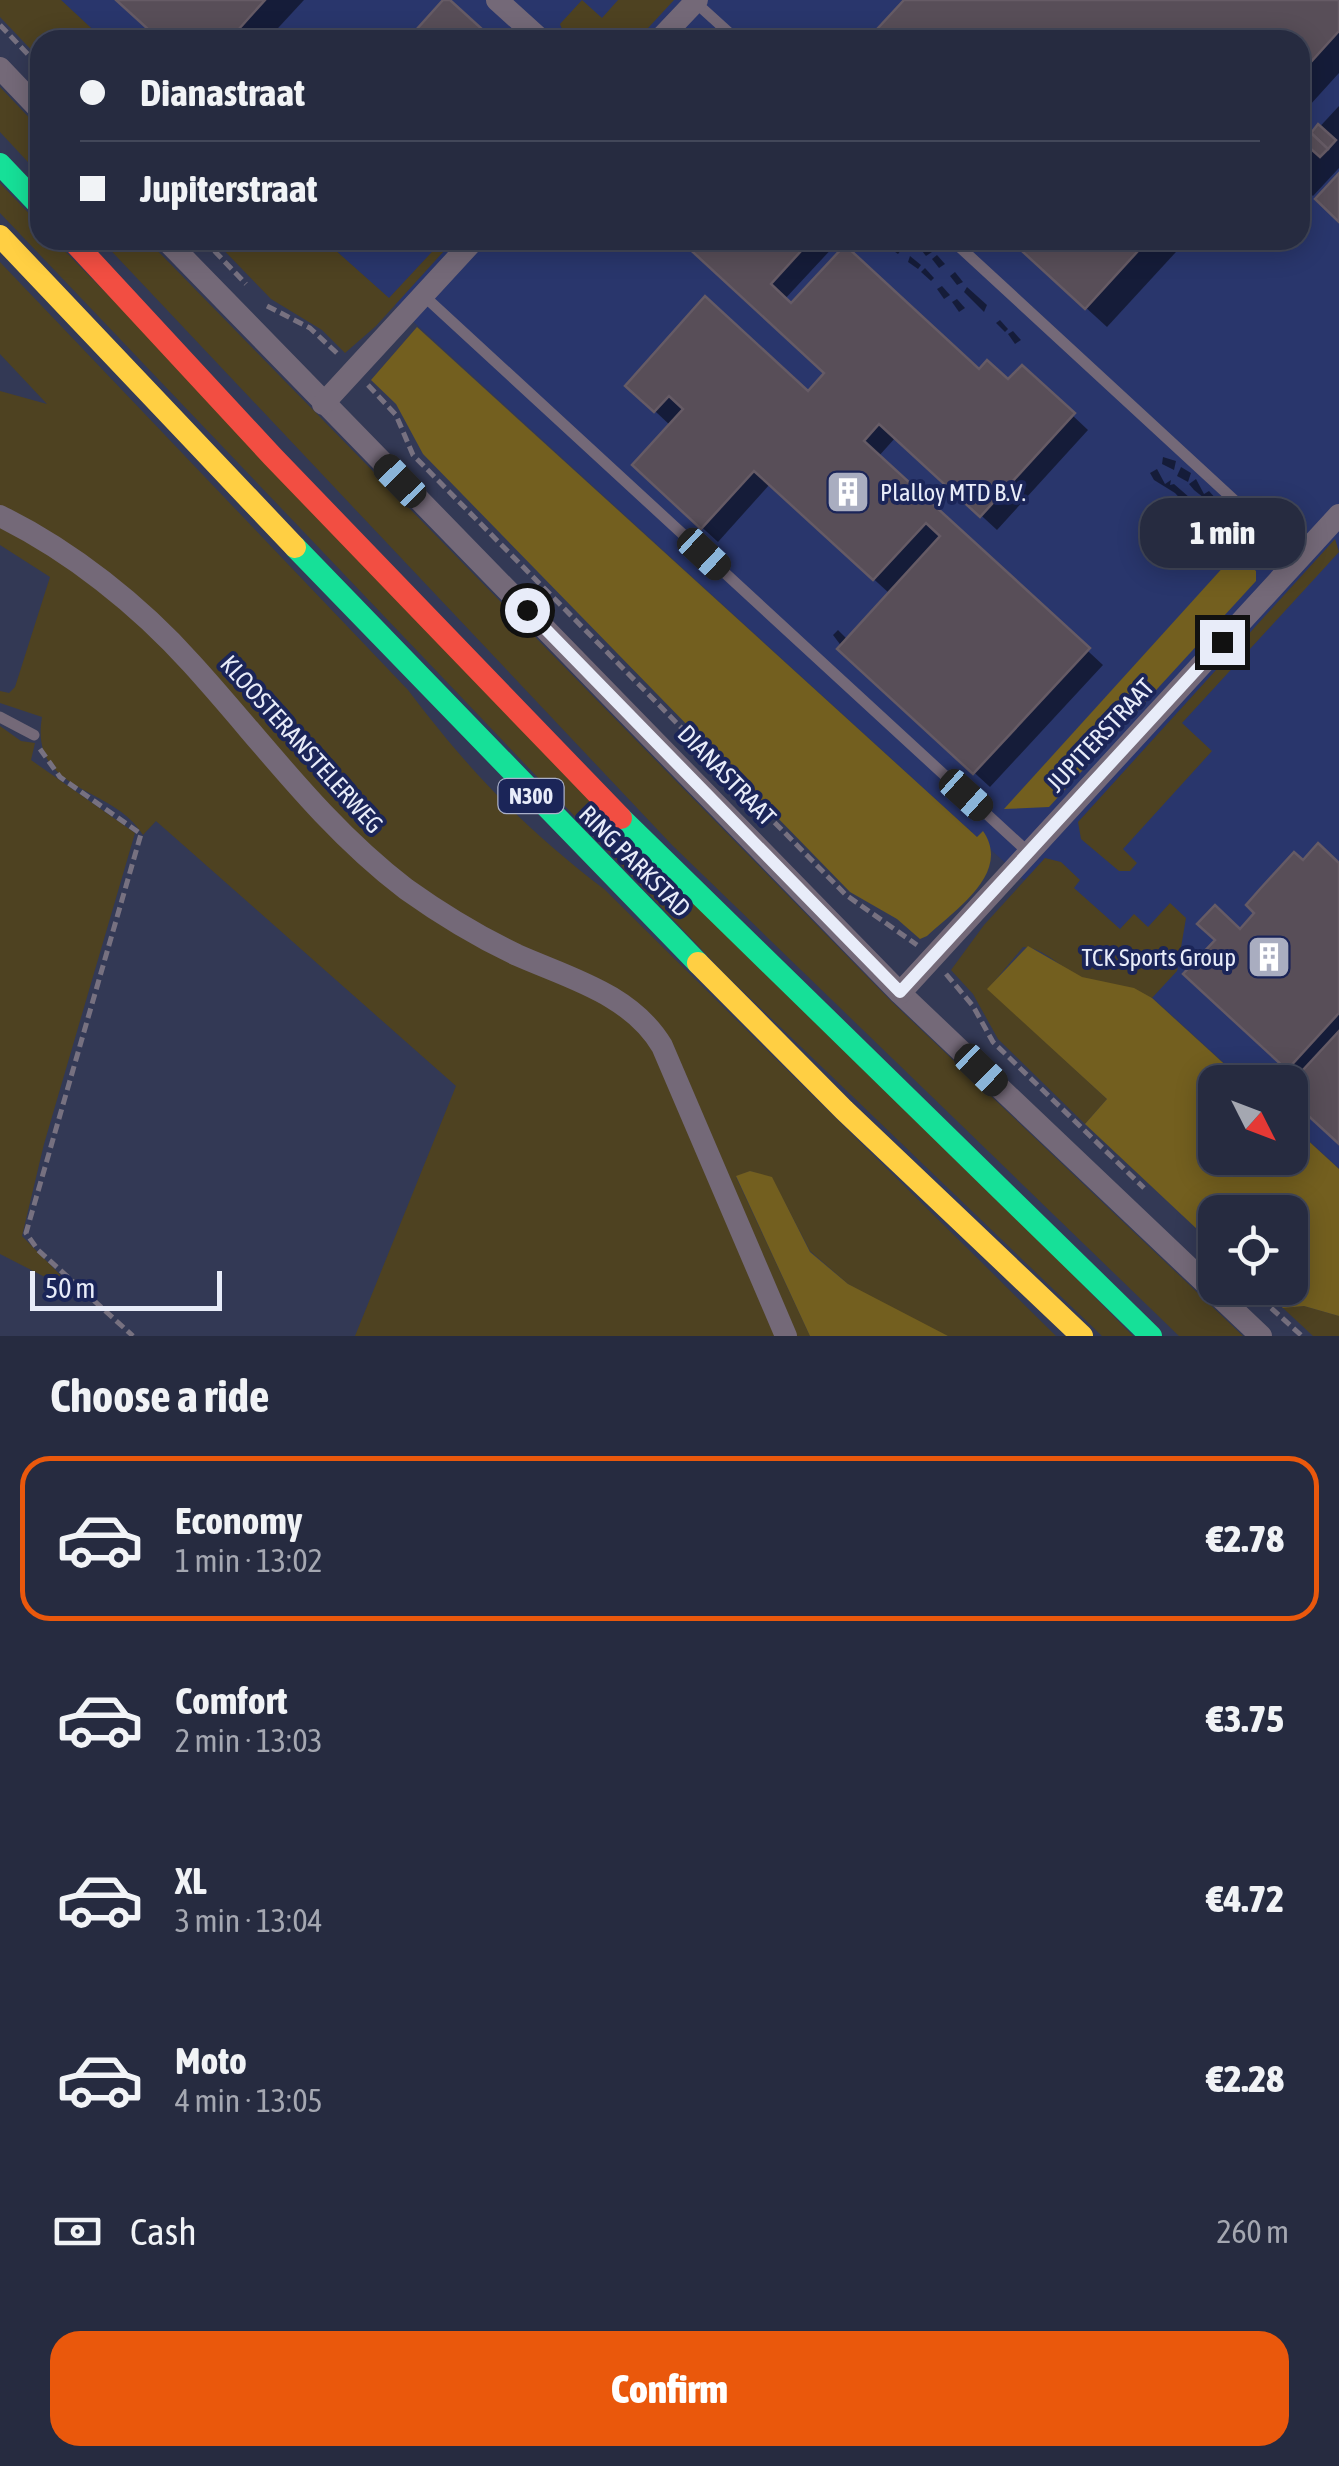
<!DOCTYPE html>
<html lang="en">
<head>
<meta charset="utf-8">
<style>
	:root { --surface:#262b40; --page:#2e3347; --text:#f1f3f6; --muted:#a4a7b1; --line:#424759; --accent:#ea580c }
	body { margin:0; font-family:"Asap Condensed",sans-serif; background:var(--page); color:var(--text); height:100vh; display:flex; flex-direction:column; font-size:38px; white-space:nowrap }
	* { box-sizing:border-box; margin:0 }
	p { font-size:32px; color:var(--muted) }
	.icon { flex:none; width:55px; height:55px; fill:none; stroke:currentColor; stroke-width:2; stroke-linecap:round; stroke-linejoin:round }
	.map { position:relative; height:1336px; overflow:hidden }
	.side { display:flex; flex-direction:column; background:var(--surface); flex:1 }
	.side>* { flex:none }
	.banner { position:absolute; left:30px; top:30px; width:1280px; height:220px; border-radius:30px; box-shadow:0 5px 25px #0003,0 0 0 2px var(--line); display:grid; align-content:center; height:220px; padding:0 50px; background:var(--surface) }
	.needle { width:65px; rotate:132deg }
	.fabs { position:absolute; left:1198px; top:1065px; display:grid; gap:20px }
	.fabs a { display:grid; place-items:center; width:110px; height:110px; border-radius:20px; background:var(--surface); box-shadow:0 5px 25px #0003,0 0 0 2px var(--line); font-size:50px }
	.scale { position:absolute; left:30px; bottom:25px; width:192px; box-sizing:border-box; padding-left:10px; border:5px solid #e8ecf9; border-top:0; font-size:28px; line-height:35px; white-space:nowrap; color:#e8ecf9; -webkit-text-stroke:8px #1b2558; paint-order:stroke }
	.end { position:absolute; width:45px; height:45px; margin:-22px; border:12px solid #e8ecf9; background:#111; box-shadow:0 0 0 5px #111 }
	.from { border-radius:50% }
	.bubble { position:absolute; height:70px; border-radius:30px; background:var(--surface); box-shadow:0 5px 25px #0003,0 0 0 2px var(--line); font-size:32px; font-weight:800; line-height:70px; text-align:center }
	.car { position:absolute; width:30px; height:60px; margin:-30px -15px; border-radius:12px; box-shadow:0 0 8px 2px #0007; background:linear-gradient(#222 24%,#8ab4d8 0 40%,#222 0 76%,#8ab4d8 0 86%,#222 0) }
	.banner b { display:flex; align-items:center; gap:35px; height:95px; font-size:38px }
	.banner b+b { border-top:2px solid var(--line) }
	.banner i { width:25px; height:25px; background:var(--text) }
	ul { padding:0; list-style:none }
	li { display:flex; align-items:center; gap:30px; height:165px; margin:0 20px 15px; padding:0 30px; border:5px solid transparent; border-radius:30px }
	li div { flex:1 }
	li b { display:block; font-size:38px }
	li em { font-style:normal; font-weight:800 }
	li.current { border-color:var(--accent) }
	li>.icon { width:90px; height:90px; stroke-width:1.5 }
	h2 { padding:0 50px; font-size:45px; line-height:120px }
	.pay { display:flex; align-items:center; gap:25px; height:110px; padding:0 50px; font-size:38px }
	.pay p { margin-inline-start:auto }
	.action { display:flex; gap:20px; margin-top:auto; padding:20px 50px }
	.action a { flex:1; height:115px; border-radius:30px; background:var(--accent); color:#fff; font-size:40px; font-weight:800; line-height:115px; text-align:center }
	.map>svg:first-child { display:block }
	.built { fill:#29366c }
	.green { fill:#4e4221 }
	.forest { fill:#735f1f }
	.shadow { fill:#0007 }
	.building { fill:#584e58; stroke:#665b65; stroke-width:2.5 }
	.lines { fill:none; stroke-linecap:round; stroke-linejoin:round }
	.path { stroke:#777180; stroke-width:5; stroke-dasharray:10 5; stroke-linecap:butt }
	.lane { stroke:#746978; stroke-width:11 }
	.street { stroke:#746978; stroke-width:22 }
	.fast { stroke:#16e098; stroke-width:22 }
	.slow { stroke:#ffcf43; stroke-width:22 }
	.jam { stroke:#f24e42; stroke-width:22 }
	.route { stroke:#e8ecf9; stroke-width:12 }
	.labels { text-anchor:middle; stroke-width:8; stroke-linejoin:round; paint-order:stroke }
	.shield { fill:#1b2558; stroke:#aab0c9; stroke-width:2.5 }
	.shield-label { font-size:22px; font-weight:bold; fill:#e8ecf9 }
	.poi-label { font-size:25px; fill:#e8ecf9; stroke:#1b2558; text-anchor:start }
	.street-label { font-size:25px; fill:#e8ecf9; stroke:#1b2558 }
</style>
</head>
<body>
<div class="map">
<svg width="1339" height="1336" viewBox="0 0 1339 1336">
	<rect width="100%" height="100%" fill="#333955"/>
	<polygon class="built" points="61,0 1339,0 1339,1168 1290,1124 1290,1082 1245,1082 324,240 1300,240 1300,40 104,40"/>
	<g class="green">
		<polygon points="0,0 61,0 104,40 40,40 40,59 0,17"/>
		<polygon points="582,0 602,18 618,0 674,0 637,40 566,40 560,24"/>
		<polygon points="0,87 40,129 40,175 0,132"/>
		<polygon points="0,183 40,225 40,240 54,240 1133,1336 1102,1336 724,973 0,213"/>
		<polygon points="101,240 147,240 891,1001 1243,1336 1179,1336 672,845"/>
		<polygon points="214,240 324,240 389,298 443,240 454,240 376,326 345,353 322,330 271,299"/>
		<path d="M0 262 408 690C472 774 521 825 604 889L1056 1336H948L894 1312 848 1284 810 1251 772 1178 750 1171 736 1177 810 1336H796L660 1026 467 921 370 852 233 701 0 509V391L47 404 0 354Z"/>
		<path d="M0 524 46 550 143 625 330 831 643 1028 777 1336H355L456 1086 156 821 143 835C113 785 29 793 42 717L0 703V691L9 693 15 687 50 577 0 545Z"/>
		<polygon points="1335,539 1339,552 1182,723 1212,751 1123,849 1137,863 1130,871 1119,871 1081,839 1078,822"/>
		<polygon points="0,726 21,741 35,743 31,760 135,833 44,1144 22,1236 80,1295 0,1254"/>
		<path d="M1045 858 1061 862 1080 880 1074 888 1120 929 1134 914 1148 927 1170 903 1186 918 1177 971 1152 998C1129 985 1105 987 1081 977 1061 969 1044 947 1023 947L988 989 1107 1099 1085 1124 998 1039 973 994 951 970 984 925Z"/>
		<polygon points="1304,1306 1339,1316 1339,1336 1313,1336 1283,1308"/>
	</g>
	<g class="forest">
		<path d="M417 327 977 837 983 831C1012 873 955 910 927 936L920 939 897 919 850 892 423 454 396 404 371 380Z"/>
		<polygon points="1236,553 1256,571 1256,581 1049,807 1004,809"/>
		<polygon points="1028,946 1082,977 1134,988 1152,998 1244,1082 1215,1082 1215,1158 1290,1158 1290,1124 1339,1169 1339,1316 1304,1306 1283,1308 1260,1288 1290,1288 1290,1212 1215,1212 1215,1246 1085,1124 1107,1099 987,989"/>
		<polygon points="750,1171 772,1177 810,1252 848,1284 948,1336 810,1336 736,1176"/>
	</g>
	<g class="shadow">
		<polygon points="118,0 304,0 267,40 162,40"/>
		<polygon points="907,0 1339,0 1339,73 1300,116 1300,40 871,40"/>
		<polygon points="1339,106 1339,168 1313,196 1300,184 1300,148"/>
		<polygon points="832,240 836,244 784,300 792,307 1009,383 1022,368 1088,430 997,530 896,437 878,457 1103,665 990,787 855,664 833,635 838,630 848,640 890,594 770,484 718,542 650,480 671,426 628,386 809,395 827,374 686,242"/>
		<polygon points="1012,240 1187,240 1107,327"/>
		<polygon points="891,241 901,250 898,254 888,247"/>
		<polygon points="924,243 932,252 926,256 918,246"/>
		<polygon points="937,255 945,264 939,268 932,259"/>
		<polygon points="910,256 921,265 918,269 908,262"/>
		<polygon points="925,268 934,278 931,281 921,272"/>
		<polygon points="955,272 963,282 957,285 950,276"/>
		<polygon points="942,286 950,295 944,299 937,289"/>
		<polygon points="967,287 987,305 984,312 964,292"/>
		<polygon points="957,299 965,308 959,312 952,302"/>
		<polygon points="1000,320 1008,329 1005,332 996,323"/>
		<polygon points="1013,331 1021,340 1015,344 1008,334"/>
		<polygon points="1163,457 1176,461 1174,470 1162,464"/>
		<polygon points="1181,467 1191,473 1188,482 1177,476"/>
		<polygon points="1157,469 1165,484 1171,480 1170,485 1174,484 1197,504 1205,517 1199,519 1175,493 1154,480 1150,473"/>
		<polygon points="1196,479 1204,494 1209,491 1218,501 1214,506 1194,490 1189,484"/>
		<polygon points="1303,864 1339,866 1339,1142 1290,1096 1290,1088 1299,1078 1201,989 1240,932"/>
	</g>
	<g class="building">
		<polygon points="116,0 265,0 229,40 217,40 210,33 203,40 189,40 183,34 177,40 160,40"/>
		<polygon points="443,0 450,0 494,40 407,40"/>
		<polygon points="904,0 1339,0 1339,31 1300,74 1300,40 867,40"/>
		<polygon points="1318,124 1336,140 1328,149 1311,133"/>
		<polygon points="1311,133 1328,149 1320,157 1303,142"/>
		<polygon points="1339,173 1339,222 1315,199"/>
		<polygon points="811,240 771,284 791,303 845,245 979,369 987,360 1008,379 1022,365 1075,413 980,517 879,424 864,441 1090,648 973,774 837,649 940,536 926,523 873,580 754,471 701,529 632,465 683,409 669,396 654,412 625,386 705,296 808,391 824,373 682,242"/>
		<polygon points="1010,240 1148,240 1085,309"/>
		<polygon points="1318,843 1339,863 1339,1013 1287,1070 1183,974 1215,940 1197,924 1215,905 1240,929 1254,913 1246,905 1260,889 1294,852 1303,860"/>
		<polygon points="1339,1031 1339,1144 1290,1099 1290,1084"/>
	</g>
	<g class="lines">
		<g class="path">
			<polyline points="0,25 40,67"/>
			<polyline points="204,240 246,284"/>
			<polyline points="267,306 310,328 340,356"/>
			<polyline points="368,385 396,415 413,455 846,895 917,945"/>
			<polyline points="40,749 60,777 141,834 26,1233 38,1250 133,1336"/>
			<polyline points="946,974 973,1006 993,1042 1144,1188"/>
			<polyline points="1249,1288 1302,1336"/>
		</g>
		<g class="lane">
			<polyline points="695,2 737,40"/>
			<polyline points="952,240 1298,559"/>
			<polyline points="423,295 1029,853"/>
			<polyline points="0,717 34,735"/>
		</g>
		<g class="street">
			<polyline points="497,0 541,40"/>
			<polyline points="659,40 697,0"/>
			<polyline points="0,68 40,110"/>
			<polyline points="166,240 900,993 1261,1336"/>
			<polyline points="323,404 474,240"/>
			<path d="M0 516C71 551 139 605 192 664 262 741 322 825 406 889 441 914 479 937 517 955 569 978 631 994 662 1046L786 1336"/>
			<polyline points="900,993 1339,515"/>
		</g>
		<g class="fast">
			<polyline points="0,164 40,206"/>
			<polyline points="295,547 698,963"/>
			<polyline points="621,818 1151,1336"/>
		</g>
		<g class="slow">
			<polyline points="0,236 295,547"/>
			<polyline points="698,963 844,1110 1082,1336"/>
		</g>
		<polyline class="jam" points="72,240 273,457 621,818"/>
	</g>
	<g class="lines">
		<polyline class="route" points="527,610 900,992 1222,642"/>
	</g>
	<defs>
		<symbol id="building-square" viewBox="-11 -11 22 22"><rect x="-9" y="-9" width="18" height="18" rx="4" fill="#a9adc0" stroke="#1b2558"/><path d="M-4-6H4V6H1V3H-1V6H-4ZM-2.5-4.3h1.7v1.8h-1.7ZM.8-4.3h1.7v1.8H.8ZM-2.5-1h1.7V.8h-1.7ZM.8-1h1.7V.8H.8Z" fill="#fff"/></symbol>
	</defs>
	<g fill-rule="evenodd">
		<use href="#building-square" x="823" y="467" width="50" height="50"/>
		<use href="#building-square" x="1244" y="932" width="50" height="50"/>
	</g>
	<g class="labels">
		<rect class="shield" x="498.5" y="779" width="65" height="34" rx="8"/>
		<g class="shield-label">
			<text x="531" y="804">N300</text>
		</g>
		<g class="poi-label">
			<text x="880" y="501">Plalloy MTD B.V.</text>
			<text x="1236" y="966" text-anchor="end">TCK Sports Group</text>
		</g>
		<g class="street-label">
			<text transform="translate(1100 735) rotate(-47)" y="9">JUPITERSTRAAT</text>
			<text transform="translate(302 744) rotate(48)" y="9">KLOOSTERANSTELERWEG</text>
			<text transform="translate(727 775) rotate(46)" y="9">DIANASTRAAT</text>
			<text transform="translate(635 861) rotate(45)" y="9">RING PARKSTAD</text>
		</g>
	</g>
</svg>
<div class="fabs">
<a><svg class="needle" viewBox="-14 -14 28 28"><path d="M0-13l5 13h-10z" fill="#e53935"/><path d="M0 13l5-13h-10z" fill="#a4a7b1"/></svg></a>
<a><svg class="icon" aria-label="locate" viewBox="0 0 24 24"><circle cx="12" cy="12" r="6"/><path d="M12 2v4M12 18v4M2 12h4M18 12h4"/></svg></a>
</div>
<div class="scale">50 m</div>
<i class="end from" style="left:527px;top:610px"></i>
<i class="end" style="left:1222px;top:642px"></i>
<div class="bubble" style="left:1140px;top:498px;width:165px">1 min</div>
<i class="car" style="left:400px;top:481px;rotate:316deg"></i>
<i class="car" style="left:704px;top:554px;rotate:133deg"></i>
<i class="car" style="left:966px;top:795px;rotate:132deg"></i>
<i class="car" style="left:981px;top:1070px;rotate:134deg"></i>
<div class="banner">
<b><i class="from"></i>Dianastraat</b>
<b><i></i>Jupiterstraat</b>
</div>
</div>
<section class="side">
<h2>Choose a ride</h2>
<ul>
<li class="current"><svg class="icon" aria-label="car" viewBox="0 0 24 24"><path d="M5 17H2v-5l4-1 3-4h7l3 4 3 1v5h-3M9 17h6M6 11h13"/><circle cx="7" cy="17" r="2"/><circle cx="17" cy="17" r="2"/></svg><div><b>Economy</b><p>1 min · 13:02</p></div><em>€2.78</em></li>
<li><svg class="icon" aria-label="car" viewBox="0 0 24 24"><path d="M5 17H2v-5l4-1 3-4h7l3 4 3 1v5h-3M9 17h6M6 11h13"/><circle cx="7" cy="17" r="2"/><circle cx="17" cy="17" r="2"/></svg><div><b>Comfort</b><p>2 min · 13:03</p></div><em>€3.75</em></li>
<li><svg class="icon" aria-label="car" viewBox="0 0 24 24"><path d="M5 17H2v-5l4-1 3-4h7l3 4 3 1v5h-3M9 17h6M6 11h13"/><circle cx="7" cy="17" r="2"/><circle cx="17" cy="17" r="2"/></svg><div><b>XL</b><p>3 min · 13:04</p></div><em>€4.72</em></li>
<li><svg class="icon" aria-label="car" viewBox="0 0 24 24"><path d="M5 17H2v-5l4-1 3-4h7l3 4 3 1v5h-3M9 17h6M6 11h13"/><circle cx="7" cy="17" r="2"/><circle cx="17" cy="17" r="2"/></svg><div><b>Moto</b><p>4 min · 13:05</p></div><em>€2.28</em></li>
</ul>
<div class="pay"><svg class="icon" aria-label="cash" viewBox="0 0 24 24"><path d="M3 7h18v10H3z"/><circle cx="12" cy="12" r="2"/></svg>Cash<p>260 m</p></div>
<div class="action"><a>Confirm</a></div>
</section>
</body>
</html>
